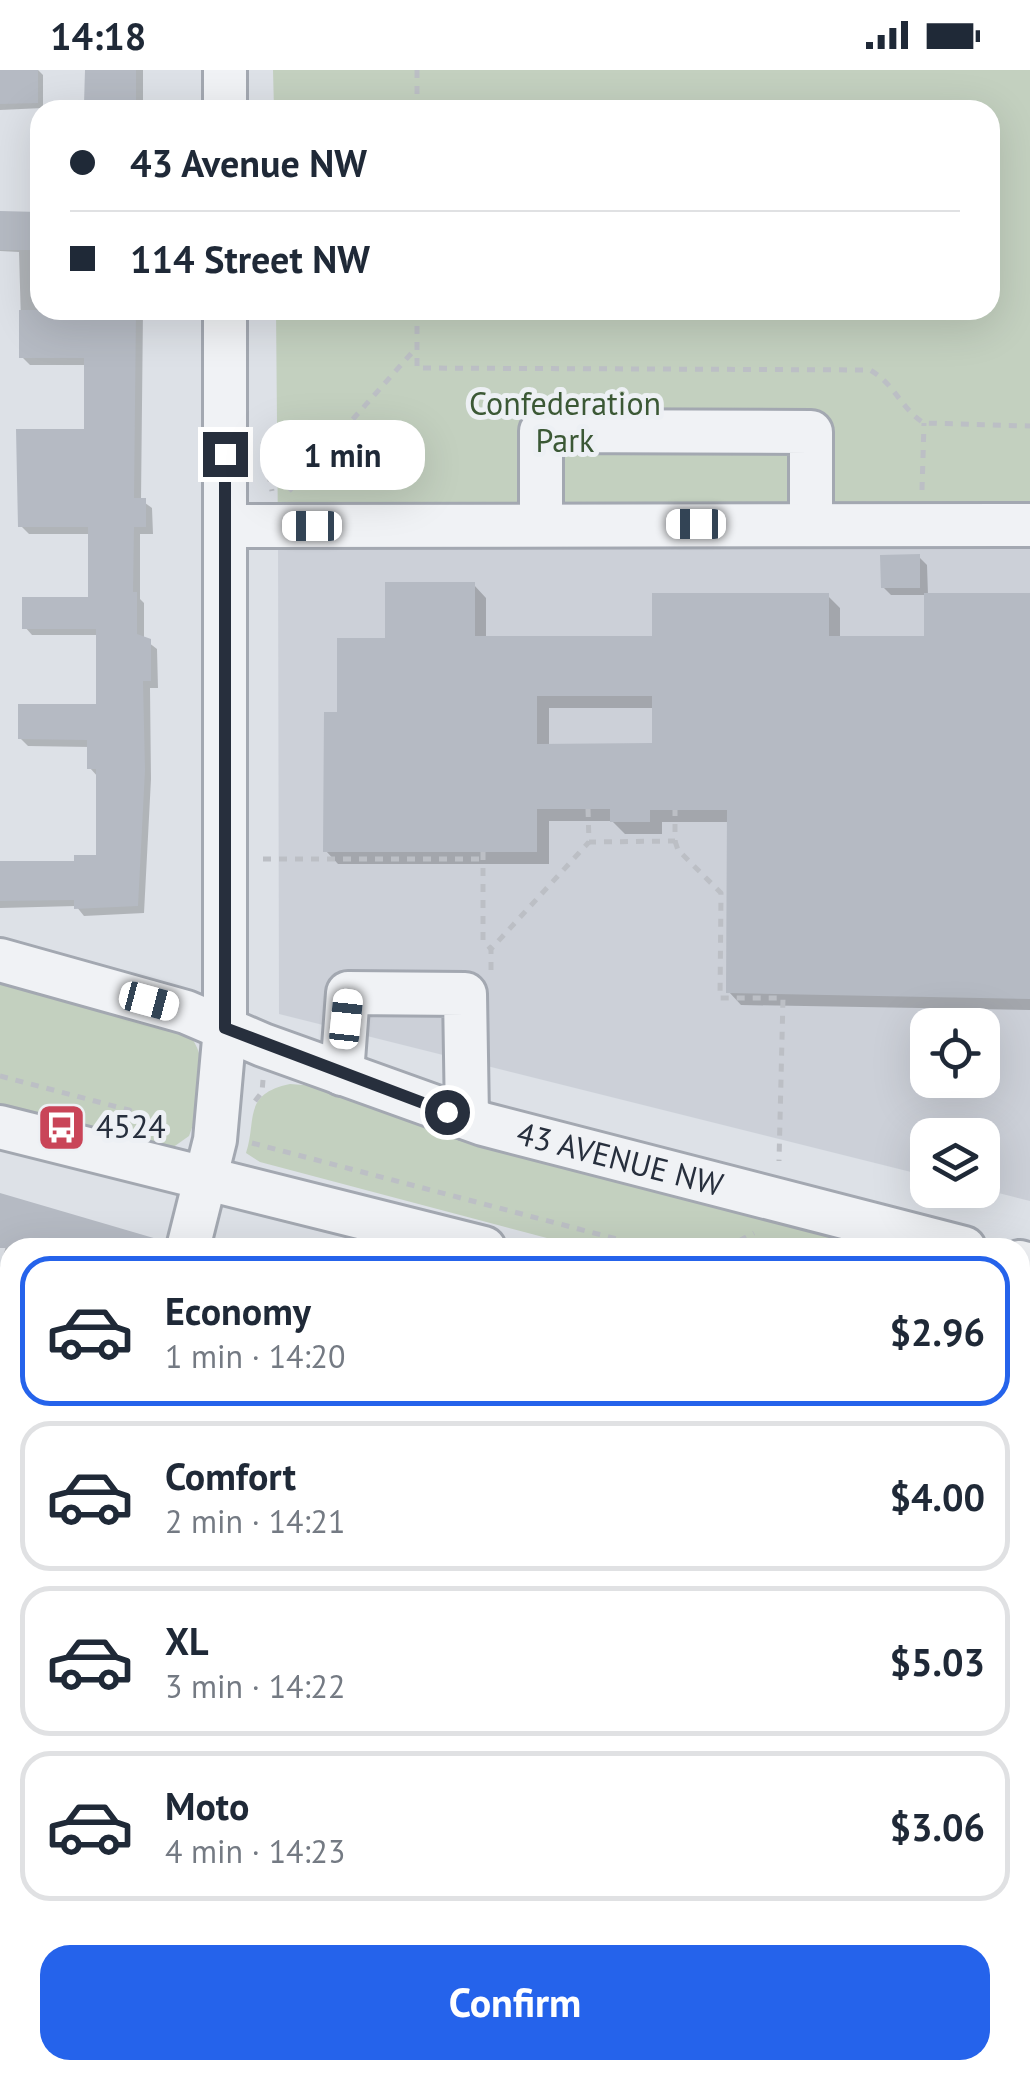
<!DOCTYPE html>
<html lang="en">
<head>
<meta charset="utf-8">
<style>
	:root { --surface:#fff; --page:#f6f6f7; --text:#1f2937; --muted:#747a83; --line:#e0e1e3; --accent:#2563eb }
	body { margin:0; font-family:"PT Sans",sans-serif; background:var(--page); color:var(--text); height:100vh; display:flex; flex-direction:column; font-size:38px; white-space:nowrap }
	* { box-sizing:border-box; margin:0 }
	p { font-size:32px; color:var(--muted) }
	.icon { flex:none; width:55px; height:55px; fill:none; stroke:currentColor; stroke-width:2; stroke-linecap:round; stroke-linejoin:round }
	.map { position:relative; flex:1; overflow:hidden }
	.panel { position:absolute; left:0px; top:1168px; width:1030px; height:842px; display:flex; flex-direction:column; background:var(--surface); border-radius:30px 30px 0 0; box-shadow:0 10px 40px #0002 }
	.panel>* { flex:none }
	.guide { position:absolute; left:30px; top:30px; width:970px; height:220px; border-radius:30px; box-shadow:0 10px 40px #0002; display:grid; align-content:center; height:220px; padding:0 40px; background:var(--surface) }
	.controls { position:absolute; left:910px; top:938px; display:grid; gap:20px }
	.controls a { display:grid; place-items:center; width:90px; height:90px; border-radius:20px; background:var(--surface); box-shadow:0 10px 40px #0002; font-size:50px }
	.end { position:absolute; width:45px; height:45px; margin:-22px; border:12px solid #272f3d; background:#fff; box-shadow:0 0 0 5px #fff }
	.from { border-radius:50% }
	.bubble { position:absolute; height:70px; border-radius:30px; background:var(--surface); box-shadow:0 10px 40px #0002; font-size:32px; font-weight:600; line-height:70px; text-align:center }
	.car { position:absolute; width:30px; height:60px; margin:-30px -15px; border-radius:12px; box-shadow:0 0 8px 2px #0007; background:linear-gradient(#fff 24%,#345 0 40%,#fff 0 76%,#345 0 86%,#fff 0) }
	.guide b { display:flex; align-items:center; gap:35px; height:95px; font-size:38px }
	.guide b+b { border-top:2px solid var(--line) }
	.guide i { width:25px; height:25px; background:var(--text) }
	ul { padding:18px 0 0; list-style:none }
	li { display:flex; align-items:center; gap:30px; height:150px; margin:0 20px 15px; padding:0 20px; border:5px solid var(--line); border-radius:30px }
	li div { flex:1 }
	li b { display:block; font-size:38px }
	li em { font-style:normal; font-weight:600 }
	li.active { border-color:var(--accent) }
	li>.icon { width:90px; height:90px; stroke-width:1.5 }
	.primary-button { display:flex; gap:20px; margin-top:auto; padding:20px 40px }
	.primary-button a { flex:1; height:115px; border-radius:30px; background:var(--accent); color:#fff; font-size:40px; font-weight:600; line-height:115px; text-align:center }
	.status { display:flex; justify-content:space-between; align-items:center; height:70px; padding:0 50px; background:var(--surface); direction:ltr }
	.status svg { height:28px; fill:currentColor }
	.map>svg:first-child { display:block }
	.built { fill:#ccd0d8; fill-rule:evenodd }
	.green { fill:#c3d0bf }
	.shadow { fill:#0003; fill-rule:evenodd }
	.building { fill:#b5bac3; fill-rule:evenodd }
	.lines { fill:none; stroke-linecap:round; stroke-linejoin:round }
	.minor-casing { stroke:#a3a8b1; stroke-width:48 }
	.path { stroke:#bcbfc5; stroke-width:5; stroke-dasharray:8 8; stroke-linecap:butt }
	.minor { stroke:#f0f2f5; stroke-width:42 }
	.route { stroke:#272f3d; stroke-width:12 }
	.labels { text-anchor:middle; stroke-width:10; stroke-linejoin:round; paint-order:stroke }
	.park-label { font-size:32px; fill:#3b5835; stroke:#edf0f4 }
	.poi-label { font-size:32px; fill:#272f3d; stroke:#edf0f4; text-anchor:start }
	.street-label { font-size:32px; fill:#272f3d; stroke:#edf0f4 }
</style>
</head>
<body>
<div class="status"><b>14:18</b><svg viewBox="0 0 49 12"><path d="M0 12V9h3v3zM5 12V6h3v6zM10 12V3h3v9zM15 12V0h3v12zM26 1h20v11H26zM47 4h2v5h-2z"/></svg></div>
<div class="map">
<svg width="1030" height="2008" viewBox="0 0 1030 2008">
	<rect width="100%" height="100%" fill="#dde1e7"/>
	<path class="built" d="M278 464 1030 465V1131L983 1119 982 1065H928L927 1106 279 944ZM928 955H982V1010H928Z"/>
	<g class="green">
		<polygon points="273,0 1030,0 1030,465 278,464 276,240 990,240 990,40 274,40"/>
		<path d="M0 911 183 960C213 981 201 1035 189 1066L172 1078 159 1077 0 1035Z"/>
		<path d="M290 1014 316 1016 862 1177H581L260 1092 246 1083C257 1050 242 1024 290 1014Z"/>
		<polygon points="1020,1219 1030,1222 1030,1297 1020,1295"/>
	</g>
	<g class="shadow">
		<polygon points="0,0 38,0 43,5 43,38 0,40"/>
		<polygon points="87,0 143,0 143,40 93,40 87,33"/>
		<polygon points="0,144 40,146 40,240 143,240 141,430 152,438 153,464 140,464 140,529 144,533 144,569 157,579 158,618 150,618 151,709 144,843 84,846 76,836 0,838 0,794 76,794 98,787 98,707 90,698 90,677 28,676 20,668 99,637 99,565 32,565 25,557 90,529 91,464 29,464 21,456 86,361 86,295 30,295 22,287 19,182 0,181"/>
		<path d="M919 487 927 495 928 525 1030 524V940L741 935 729 922 730 752H662V764H625L612 751H549V794H338L326 781 339 644 387 571 474 515 486 528V569H655L828 526 840 538V568H926V525H891L883 517ZM549 638H655V676H549Z"/>
		<polygon points="0,1126 10,1178 10,1259 0,1256 0,1198 6,1176 0,1174"/>
		<polygon points="0,1377 10,1380 10,1470 0,1468"/>
		<polygon points="1020,1403 1030,1406 1030,1466 1020,1463"/>
		<polygon points="1020,1675 1030,1679 1030,1739 1020,1735"/>
		<polygon points="1020,1947 1030,1948 1030,2008 1007,2008 1008,2000 1020,2000"/>
		<polygon points="30,2000 177,2000 183,2006 28,2008"/>
		<polygon points="234,2000 265,2000 286,2006 288,2000 365,2000 363,2008 231,2008"/>
		<polygon points="511,2000 568,2000 566,2008 505,2008"/>
	</g>
	<g class="building">
		<polygon points="0,0 38,0 38,33 0,34"/>
		<polygon points="85,0 136,0 136,34 84,34"/>
		<polygon points="0,141 39,142 39,180 0,180"/>
		<polygon points="19,240 136,240 134,428 146,428 146,457 134,457 133,522 137,522 137,564 151,569 151,611 143,611 145,700 138,836 74,839 74,830 0,831 0,791 74,791 74,785 96,785 96,699 87,699 87,670 18,669 18,634 96,634 96,559 22,559 22,527 88,527 88,457 18,457 16,359 84,359 84,288 19,288"/>
		<polygon points="920,484 920,518 881,518 880,485"/>
		<path d="M385 512H475V566H652V523H829V566H924V523H1030V929L726 923 727 740H650V752H610V739H537V782H323L324 642H337V568H385ZM537 626H652V673L537 674Z"/>
		<polygon points="0,1123 157,1169 156,1178 0,1178"/>
	</g>
	<g class="lines">
		<defs>
			<g id="minor">
				<polyline points="225,0 225,40"/>
				<polyline points="541,455 541,361 811,362 811,454"/>
				<polyline points="225,456 1030,455"/>
				<path id="s1" d="M0 890 186 942 263 975 483 1054 964 1178"/>
				<polyline points="342,1004 348,923 465,924 467,1048"/>
				<polyline points="0,1057 484,1178"/>
				<polyline points="188,1178 215,1070 225,958 225,240"/>
				<polyline points="1020,1192 1030,1195"/>
				<polyline points="0,1291 10,1294"/>
				<polyline points="1020,1320 1030,1322"/>
				<polyline points="0,1535 10,1538"/>
				<polyline points="1020,1565 1030,1567"/>
				<polyline points="0,1848 10,1813"/>
				<polyline points="198,2008 200,2000"/>
				<polyline points="426,2008 429,2000"/>
				<polyline points="685,2008 686,2000"/>
				<polyline points="930,2008 933,2000"/>
			</g>
		</defs>
		<use href="#minor" class="minor-casing"/>
		<g class="path">
			<polyline points="417,40 417,0"/>
			<path d="M417 240V298L870 300C895 314 901 339 924 353L1030 356"/>
			<polyline points="263,372 272,421"/>
			<polyline points="922,420 924,353"/>
			<polyline points="289,421 417,277"/>
			<polyline points="588,739 589,772 675,771 675,740"/>
			<polyline points="675,771 678,780 721,823 720,928 783,928 779,1091"/>
			<polyline points="483,782 483,870 491,879"/>
			<polyline points="263,789 483,789"/>
			<polyline points="491,900 491,879 589,772"/>
			<polyline points="0,1006 129,1040 159,1057"/>
			<polyline points="255,1031 262,1022 263,1010"/>
			<polyline points="252,1073 651,1178"/>
			<polyline points="725,1178 754,1163"/>
			<polyline points="1020,1246 1030,1261"/>
			<polyline points="1020,1278 1030,1281"/>
		</g>
		<use href="#minor" class="minor"/>
	</g>
	<g class="lines">
		<polyline class="route" points="225,384 225,958 447,1042"/>
	</g>
	<defs>
		<symbol id="bus-square" viewBox="-11 -11 22 22"><rect x="-9" y="-9" width="18" height="18" rx="4" fill="#c94558" stroke="#edf0f4"/><path d="M-5-6H5V4H4V6H2V4H-2V6H-4V4H-5ZM-3.5-4V0h7V-4ZM-3.5 1.2v1.5H-2V1.2ZM2 1.2v1.5H3.5V1.2Z" fill="#fff"/></symbol>
	</defs>
	<g fill-rule="evenodd">
		<use href="#bus-square" x="34" y="1030" width="55" height="55"/>
	</g>
	<g class="labels">
		<g class="park-label">
			<text x="565" y="345">Confederation<tspan x="565" dy="37">Park</tspan></text>
		</g>
		<g class="poi-label">
			<text x="96" y="1068">4524</text>
		</g>
		<g class="street-label">
			<text dy="11" stroke="none"><textPath href="#s1" startOffset="652">43 AVENUE NW</textPath></text>
		</g>
	</g>
</svg>
<div class="controls">
<a><svg class="icon" aria-label="locate" viewBox="0 0 24 24"><circle cx="12" cy="12" r="6"/><path d="M12 2v4M12 18v4M2 12h4M18 12h4"/></svg></a>
<a><svg class="icon" aria-label="layers" viewBox="0 0 24 24"><path d="M12 4l9 5-9 5-9-5zM3 14l9 5 9-5"/></svg></a>
</div>
<i class="end from" style="left:447px;top:1042px"></i>
<i class="end" style="left:225px;top:384px"></i>
<div class="bubble" style="left:260px;top:350px;width:165px">1 min</div>
<i class="car" style="left:696px;top:454px;rotate:270deg"></i>
<i class="car" style="left:312px;top:456px;rotate:270deg"></i>
<i class="car" style="left:149px;top:931px;rotate:105deg"></i>
<i class="car" style="left:346px;top:949px;rotate:6deg"></i>
<div class="guide">
<b><i class="from"></i>43 Avenue NW</b>
<b><i></i>114 Street NW</b>
</div>
<section class="panel">
<ul>
<li class="active"><svg class="icon" aria-label="car" viewBox="0 0 24 24"><path d="M5 17H2v-5l4-1 3-4h7l3 4 3 1v5h-3M9 17h6M6 11h13"/><circle cx="7" cy="17" r="2"/><circle cx="17" cy="17" r="2"/></svg><div><b>Economy</b><p>1 min · 14:20</p></div><em>$2.96</em></li>
<li><svg class="icon" aria-label="car" viewBox="0 0 24 24"><path d="M5 17H2v-5l4-1 3-4h7l3 4 3 1v5h-3M9 17h6M6 11h13"/><circle cx="7" cy="17" r="2"/><circle cx="17" cy="17" r="2"/></svg><div><b>Comfort</b><p>2 min · 14:21</p></div><em>$4.00</em></li>
<li><svg class="icon" aria-label="car" viewBox="0 0 24 24"><path d="M5 17H2v-5l4-1 3-4h7l3 4 3 1v5h-3M9 17h6M6 11h13"/><circle cx="7" cy="17" r="2"/><circle cx="17" cy="17" r="2"/></svg><div><b>XL</b><p>3 min · 14:22</p></div><em>$5.03</em></li>
<li><svg class="icon" aria-label="car" viewBox="0 0 24 24"><path d="M5 17H2v-5l4-1 3-4h7l3 4 3 1v5h-3M9 17h6M6 11h13"/><circle cx="7" cy="17" r="2"/><circle cx="17" cy="17" r="2"/></svg><div><b>Moto</b><p>4 min · 14:23</p></div><em>$3.06</em></li>
</ul>
<div class="primary-button"><a>Confirm</a></div>
</section>
</div>
</body>
</html>
